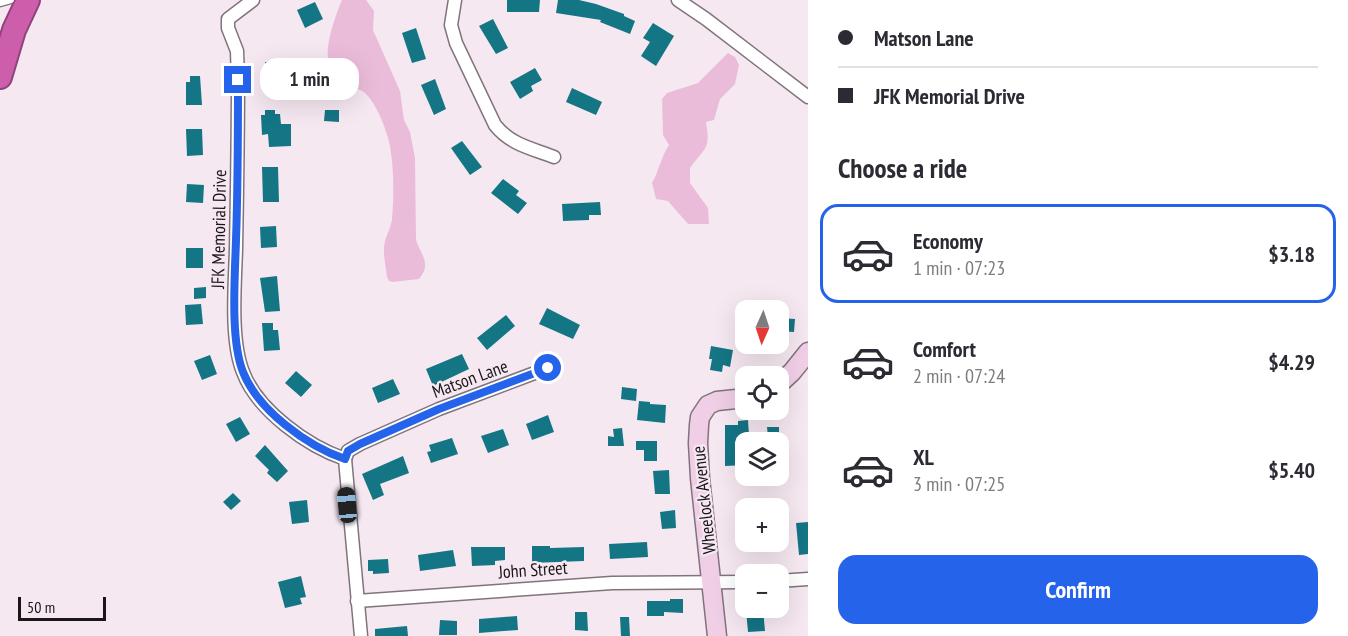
<!DOCTYPE html>
<html lang="en">
<head>
<meta charset="utf-8">
<style>
	:root { --surface:#fff; --page:#f7f7f7; --text:#2b2b33; --muted:#7c7c81; --line:#e1e1e2; --accent:#2563eb }
	body { margin:0; font-family:"PT Sans Narrow",sans-serif; background:var(--page); color:var(--text); height:100vh; display:flex; flex-direction:column; font-size:22px; white-space:nowrap }
	* { box-sizing:border-box; margin:0 }
	p { font-size:20px; color:var(--muted) }
	.icon { flex:none; width:33px; height:33px; fill:none; stroke:currentColor; stroke-width:2; stroke-linecap:round; stroke-linejoin:round }
	.map { position:relative; flex:1; overflow:hidden }
	.drawer { display:flex; flex-direction:column; background:var(--surface); width:540px }
	.drawer>* { flex:none }
	.top-card { display:grid; align-content:center; height:132px; padding:0 30px; background:var(--surface) }
	.needle { width:39px; rotate:183deg }
	.buttons { position:absolute; left:735px; top:300px; display:grid; gap:12px }
	.buttons a { display:grid; place-items:center; width:54px; height:54px; border-radius:12px; background:var(--surface); box-shadow:0 6px 24px #0002; font-size:30px }
	.scale { position:absolute; left:18px; bottom:15px; width:88px; box-sizing:border-box; padding-left:6px; border:3px solid #1a1518; border-top:0; font-size:16px; line-height:21px; white-space:nowrap; color:#1a1518; -webkit-text-stroke:4px #f6e8f1; paint-order:stroke }
	.end { position:absolute; width:27px; height:27px; margin:-14px; border:8px solid #2563eb; background:#fff; box-shadow:0 0 0 3px #fff }
	.from { border-radius:50% }
	.bubble { position:absolute; height:42px; border-radius:18px; background:var(--surface); box-shadow:0 6px 24px #0002; font-size:20px; font-weight:700; line-height:42px; text-align:center }
	.car { position:absolute; width:18px; height:36px; margin:-18px -9px; border-radius:8px; box-shadow:0 0 4px 2px #0007; background:linear-gradient(#222 24%,#8ab4d8 0 40%,#222 0 76%,#8ab4d8 0 86%,#222 0) }
	.top-card b { display:flex; align-items:center; gap:21px; height:57px; font-size:22px }
	.top-card b+b { border-top:2px solid var(--line) }
	.top-card i { width:15px; height:15px; background:var(--text) }
	ul { padding:0; list-style:none }
	li { display:flex; align-items:center; gap:18px; height:99px; margin:0 12px 9px; padding:0 18px; border:3px solid transparent; border-radius:18px }
	li div { flex:1 }
	li b { display:block; font-size:22px }
	li em { font-style:normal; font-weight:700 }
	li.active { border-color:var(--accent) }
	li>.icon { width:54px; height:54px; stroke-width:1.5 }
	h2 { padding:0 30px; font-size:27px; line-height:72px }
	.button { display:flex; gap:12px; margin-top:auto; padding:12px 30px }
	.button a { flex:1; height:69px; border-radius:18px; background:var(--accent); color:#fff; font-size:24px; font-weight:700; line-height:69px; text-align:center }
	main { display:flex; flex:1; min-height:0 }
	.map>svg:first-child { display:block }
	.green { fill:#ebbcda }
	.building { fill:#147585 }
	.lines { fill:none; stroke-linecap:round; stroke-linejoin:round }
	.lane-casing { stroke:#80747c; stroke-width:9 }
	.street-casing { stroke:#80747c; stroke-width:15 }
	.secondary-casing { stroke:#80747c; stroke-width:21 }
	.highway-casing { stroke:#8e4478; stroke-width:26 }
	.lane { stroke:#fff; stroke-width:6 }
	.street { stroke:#fff; stroke-width:12 }
	.secondary { stroke:#f0cfe6; stroke-width:18 }
	.highway { stroke:#cc5eac; stroke-width:22 }
	.route { stroke:#2563eb; stroke-width:8 }
	.labels { text-anchor:middle; stroke-width:4.5; stroke-linejoin:round; paint-order:stroke }
	.street-label { font-size:18px; fill:#1a1518; stroke:#f6e8f1 }
</style>
</head>
<body>
<main>
<div class="map">
<svg width="808" height="636" viewBox="0 0 808 636">
	<rect width="100%" height="100%" fill="#f6e8f1"/>
	<g class="green">
		<path d="M342 0H366L374 11 373 30 400 91 404 120 410 132 415 158 416 240C421 255 432 264 419 279L393 282 389 281 387 277C386 266 382 253 385 241 387 234 391 227 392 219 394 196 394 170 390 146 387 131 377 104 365 93 360 88 351 89 345 84 338 77 329 67 328 57 326 42 336 14 342 0Z"/>
		<path d="M728 53 735 57 739 65 735 84 720 99 714 120 706 122C711 150 705 147 690 168V183L708 208 709 224H688L668 201 656 199 652 183C659 171 661 157 669 145L663 135 662 99 667 93 698 83Z"/>
	</g>
	<g class="building">
		<polygon points="507,0 540,0 539,12 507,12"/>
		<polygon points="558,0 579,0 596,4 624,14 624,16 635,21 630,34 600,22 601,20 556,13"/>
		<polygon points="315,2 323,19 305,28 297,10"/>
		<polygon points="493,19 508,48 496,54 479,26"/>
		<polygon points="653,23 674,36 656,66 641,56 650,42 643,38"/>
		<polygon points="416,28 426,59 412,63 402,33"/>
		<polygon points="265,62 281,62 280,83 265,82"/>
		<polygon points="535,68 542,80 531,86 533,91 520,99 510,82"/>
		<polygon points="190,76 200,76 202,105 186,105 186,82 190,82"/>
		<polygon points="435,79 446,109 434,115 421,85"/>
		<polygon points="572,88 602,102 596,115 566,102"/>
		<polygon points="265,110 275,110 275,114 280,114 281,124 291,124 291,146 269,147 268,134 262,135 261,115 265,115"/>
		<polygon points="325,110 339,110 339,122 324,121"/>
		<polygon points="186,129 202,129 203,155 187,156"/>
		<polygon points="462,141 482,167 470,175 451,148"/>
		<polygon points="262,167 278,167 279,202 263,202"/>
		<polygon points="503,179 519,191 516,195 527,203 518,214 491,193"/>
		<polygon points="187,184 204,185 203,203 186,202"/>
		<polygon points="600,202 601,215 589,215 589,220 563,221 562,204"/>
		<polygon points="276,226 277,247 261,248 260,227"/>
		<rect x="186" y="248" width="17" height="20"/>
		<polygon points="277,276 280,311 265,312 260,278"/>
		<polygon points="206,287 206,298 194,299 194,288"/>
		<polygon points="201,304 203,324 186,325 185,305"/>
		<polygon points="547,308 580,325 573,339 539,324"/>
		<polygon points="506,315 515,326 487,350 477,338"/>
		<polygon points="778,318 795,319 794,332 778,331"/>
		<polygon points="262,323 273,323 273,330 278,330 280,350 264,351"/>
		<polygon points="711,346 733,350 730,367 723,365 722,372 710,370 712,359 709,359"/>
		<polygon points="462,354 469,369 433,386 426,369"/>
		<polygon points="210,355 217,374 202,380 194,361"/>
		<polygon points="296,371 312,385 301,397 285,383"/>
		<polygon points="393,379 400,394 378,403 372,388"/>
		<polygon points="622,387 637,389 636,401 621,399"/>
		<polygon points="639,401 650,402 650,404 666,405 665,423 637,420"/>
		<polygon points="548,415 554,432 532,440 526,424"/>
		<polygon points="240,417 250,434 236,442 226,424"/>
		<polygon points="748,420 749,436 746,436 746,465 725,466 725,425 738,425 738,421"/>
		<polygon points="767,427 779,427 779,436 768,437"/>
		<polygon points="622,428 624,446 608,446 608,436 614,437 613,429"/>
		<polygon points="503,429 509,445 488,453 481,436"/>
		<polygon points="452,438 458,454 431,463 427,452 431,451 429,445"/>
		<polygon points="636,441 657,441 657,461 644,461 644,450 636,450"/>
		<polygon points="265,445 288,471 277,482 267,473 269,470 255,456"/>
		<polygon points="403,456 409,473 380,484 384,495 373,500 362,474"/>
		<polygon points="669,470 670,494 655,494 653,471"/>
		<polygon points="233,493 241,501 231,510 223,502"/>
		<polygon points="307,500 309,522 292,524 289,502"/>
		<polygon points="675,510 676,528 662,529 660,512"/>
		<polygon points="808,522 808,554 799,555 796,523"/>
		<polygon points="647,542 648,557 610,559 609,544"/>
		<polygon points="532,546 550,546 550,548 584,547 584,561 532,563"/>
		<polygon points="471,547 505,547 505,560 495,561 495,565 472,566"/>
		<polygon points="453,550 456,566 420,571 418,555"/>
		<polygon points="388,559 389,573 373,574 373,571 368,571 368,560"/>
		<polygon points="301,576 306,597 300,598 302,604 285,608 278,582"/>
		<polygon points="670,599 683,599 683,613 664,612 664,616 647,616 647,601 670,601"/>
		<polygon points="763,609 765,631 748,632 746,610"/>
		<polygon points="575,612 587,612 588,631 575,630"/>
		<polygon points="517,616 518,630 479,633 479,619"/>
		<polygon points="620,617 629,617 630,636 621,636"/>
		<polygon points="440,620 457,621 457,635 439,635"/>
		<polygon points="407,626 408,636 375,636 375,629"/>
	</g>
	<g class="lines">
		<defs>
			<polyline id="lane" points="0,3 11,0"/>
			<g id="street">
				<path d="M253 0 228 19V28L237 51 238 80C238 136 237 193 236 249 235 284 230 340 243 372 257 410 307 446 345 459L361 636"/>
				<path d="M455 0 451 25 456 43 495 125C511 145 531 148 554 157"/>
				<polyline points="678,0 706,19 808,97"/>
				<polyline points="345,459 348,451 360,444 439,409 548,368"/>
				<polyline points="778,581 808,579"/>
				<polyline points="357,601 612,583 746,582"/>
			</g>
			<g id="secondary">
				<polyline points="778,385 792,372 808,352"/>
				<polyline points="717,636 700,478 698,443 699,425 700,417 708,405 717,401 746,398"/>
			</g>
			<polyline id="highway" points="0,77 14,30 28,0"/>
		</defs>
		<use href="#lane" class="lane-casing"/>
		<use href="#street" class="street-casing"/>
		<use href="#secondary" class="secondary-casing"/>
		<use href="#highway" class="highway-casing"/>
		<use href="#lane" class="lane"/>
		<use href="#street" class="street"/>
		<use href="#secondary" class="secondary"/>
		<use href="#highway" class="highway"/>
	</g>
	<g class="lines">
		<path class="route" d="M238 80C238 133 238 186 236 240 235 275 230 340 243 372 258 410 307 446 345 459L348 451 360 444 439 409 548 368"/>
	</g>
	<g class="labels">
		<g class="street-label">
			<text transform="translate(219 229) rotate(-89)" y="6">JFK Memorial Drive</text>
			<text transform="translate(470 379) rotate(-20)" y="6">Matson Lane</text>
			<text transform="translate(704 500) rotate(-96)" y="6">Wheelock Avenue</text>
			<text transform="translate(533 570) rotate(-4)" y="6">John Street</text>
		</g>
	</g>
</svg>
<div class="buttons">
<a><svg class="needle" viewBox="-14 -14 28 28"><path d="M0-13l5 13h-10z" fill="#e53935"/><path d="M0 13l5-13h-10z" fill="#7c7c81"/></svg></a>
<a><svg class="icon" aria-label="locate" viewBox="0 0 24 24"><circle cx="12" cy="12" r="6"/><path d="M12 2v4M12 18v4M2 12h4M18 12h4"/></svg></a>
<a><svg class="icon" aria-label="layers" viewBox="0 0 24 24"><path d="M12 4l9 5-9 5-9-5zM3 14l9 5 9-5"/></svg></a>
<a>+</a>
<a>−</a>
</div>
<div class="scale">50 m</div>
<i class="end from" style="left:548px;top:368px"></i>
<i class="end" style="left:238px;top:80px"></i>
<div class="bubble" style="left:260px;top:58px;width:99px">1 min</div>
<i class="car" style="left:347px;top:505px;rotate:355deg"></i>
</div>
<section class="drawer">
<div class="top-card">
<b><i class="from"></i>Matson Lane</b>
<b><i></i>JFK Memorial Drive</b>
</div>
<h2>Choose a ride</h2>
<ul>
<li class="active"><svg class="icon" aria-label="car" viewBox="0 0 24 24"><path d="M5 17H2v-5l4-1 3-4h7l3 4 3 1v5h-3M9 17h6M6 11h13"/><circle cx="7" cy="17" r="2"/><circle cx="17" cy="17" r="2"/></svg><div><b>Economy</b><p>1 min · 07:23</p></div><em>$3.18</em></li>
<li><svg class="icon" aria-label="car" viewBox="0 0 24 24"><path d="M5 17H2v-5l4-1 3-4h7l3 4 3 1v5h-3M9 17h6M6 11h13"/><circle cx="7" cy="17" r="2"/><circle cx="17" cy="17" r="2"/></svg><div><b>Comfort</b><p>2 min · 07:24</p></div><em>$4.29</em></li>
<li><svg class="icon" aria-label="car" viewBox="0 0 24 24"><path d="M5 17H2v-5l4-1 3-4h7l3 4 3 1v5h-3M9 17h6M6 11h13"/><circle cx="7" cy="17" r="2"/><circle cx="17" cy="17" r="2"/></svg><div><b>XL</b><p>3 min · 07:25</p></div><em>$5.40</em></li>
</ul>
<div class="button"><a>Confirm</a></div>
</section>
</main>
</body>
</html>
